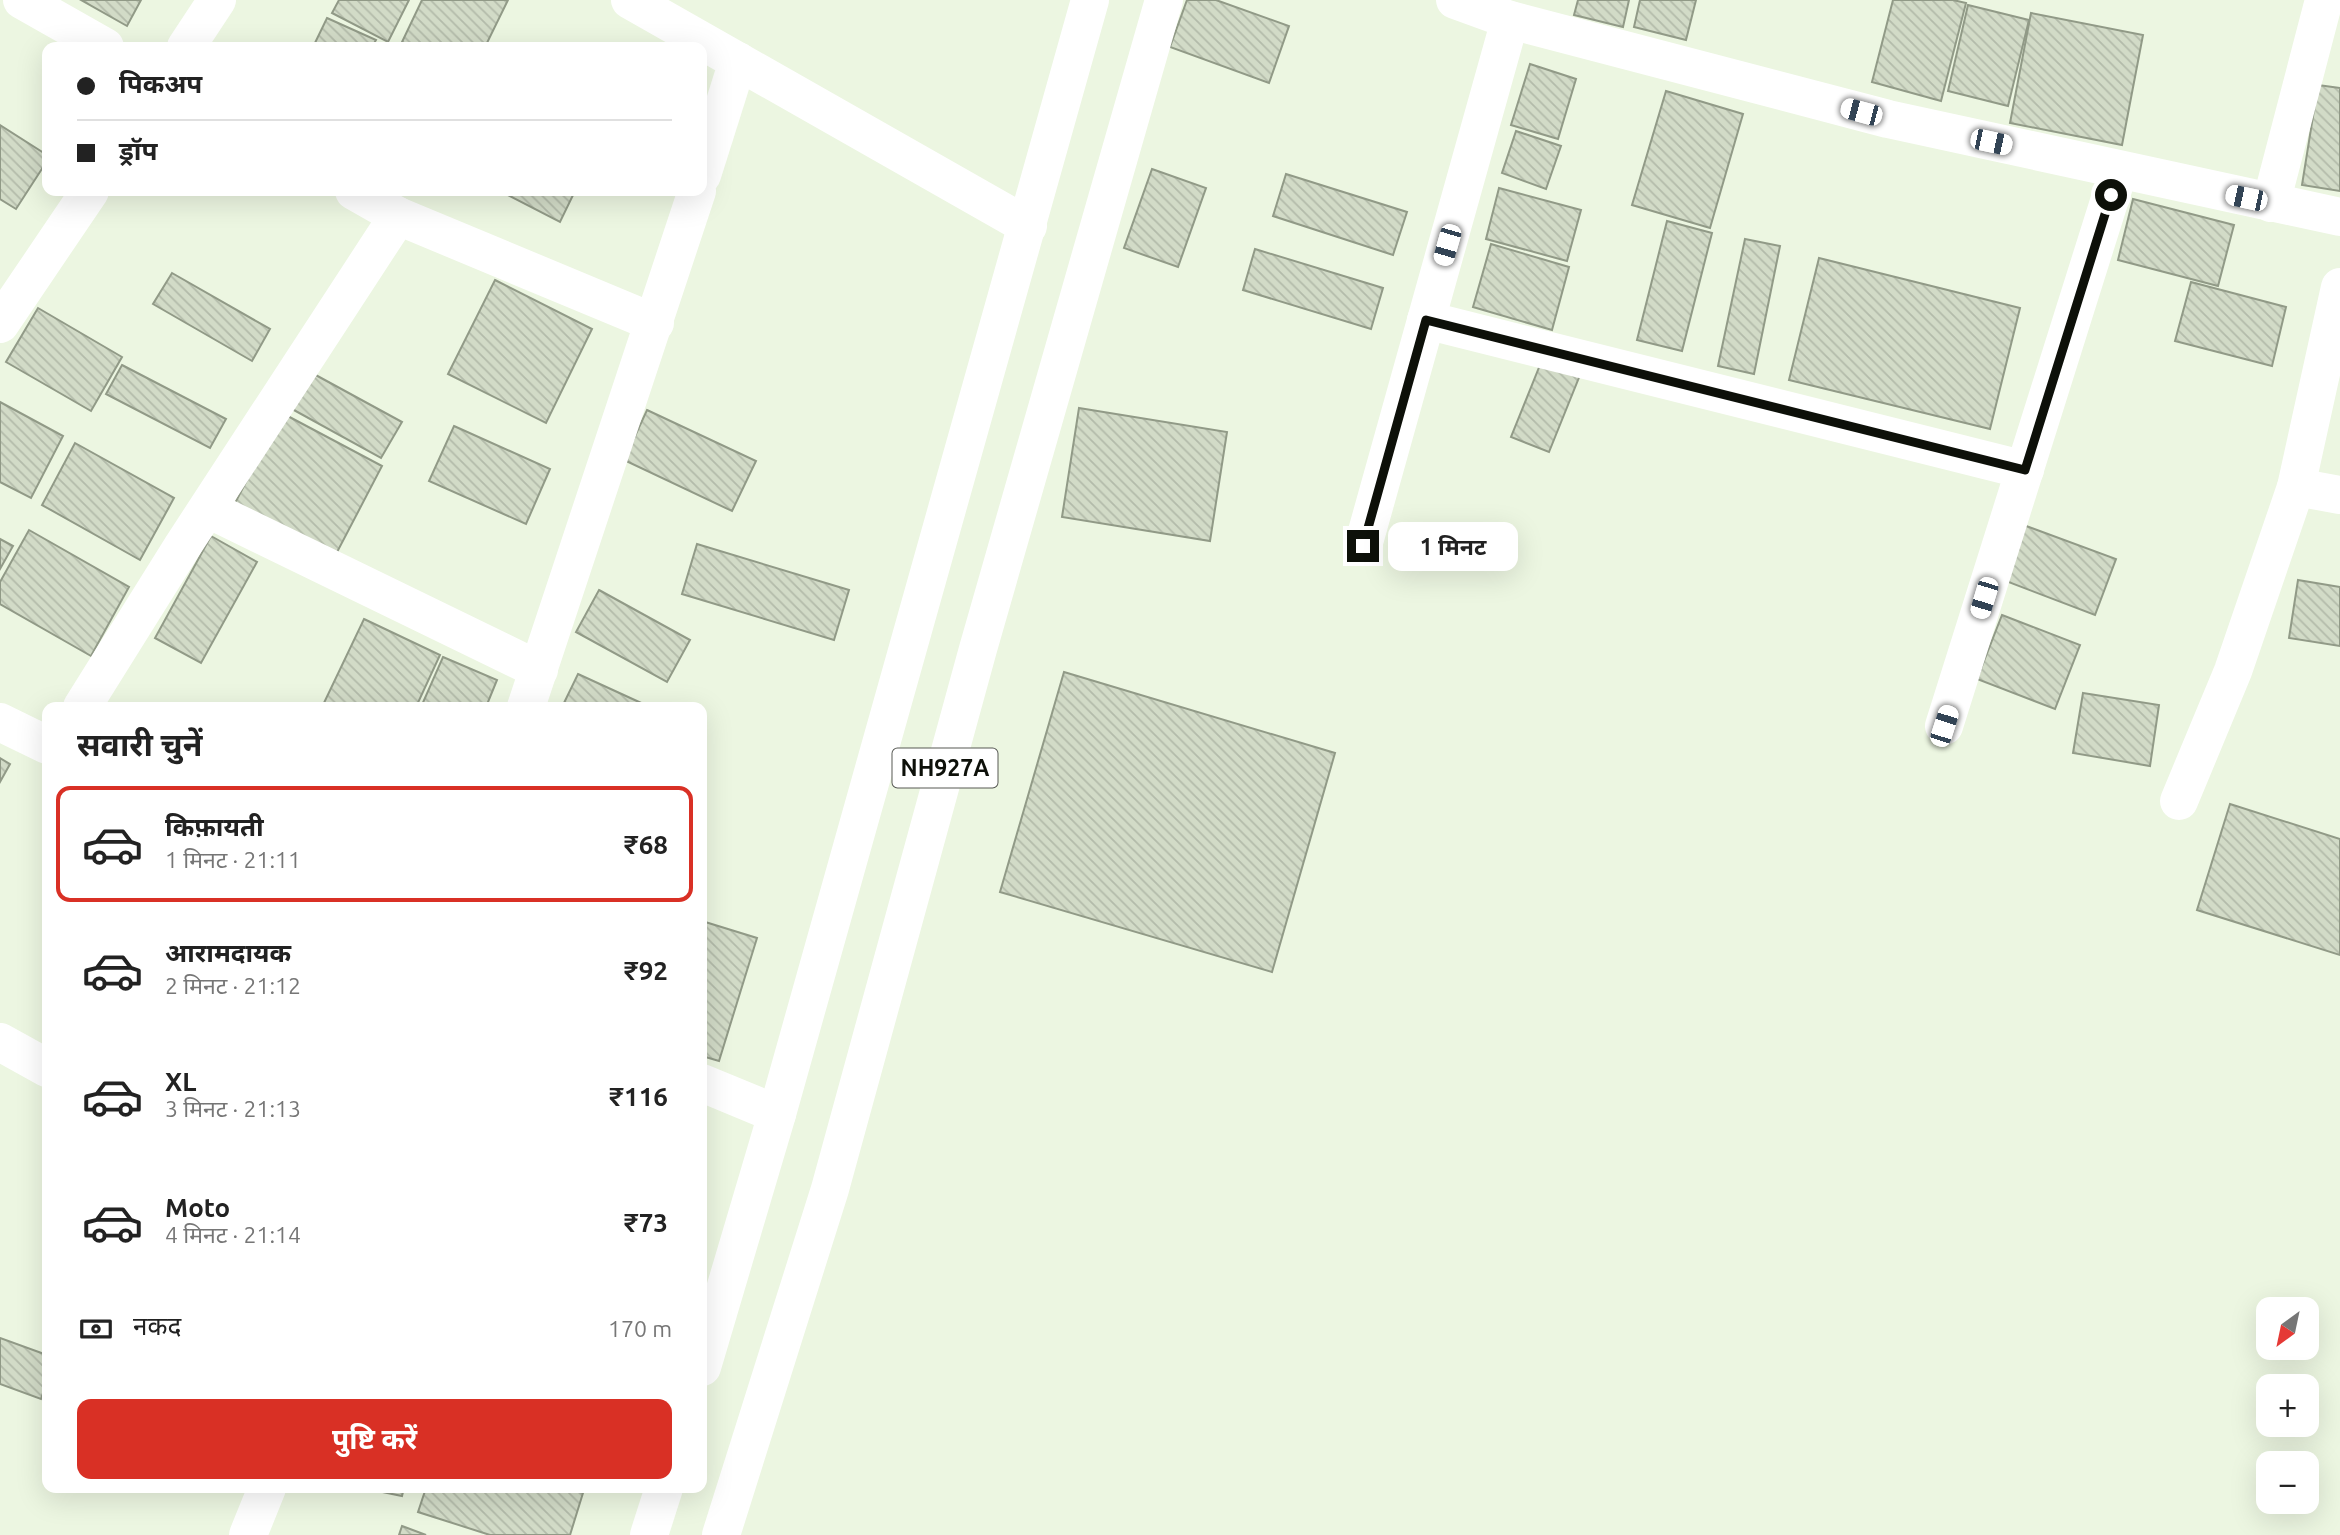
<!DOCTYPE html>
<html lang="hi">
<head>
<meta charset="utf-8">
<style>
	:root { --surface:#fff; --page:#f6f6f6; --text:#222; --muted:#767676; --line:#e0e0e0; --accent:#d93025 }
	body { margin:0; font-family:Ubuntu,"Noto Sans Devanagari",sans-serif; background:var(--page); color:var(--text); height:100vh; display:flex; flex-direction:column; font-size:26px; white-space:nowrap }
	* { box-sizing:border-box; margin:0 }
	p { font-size:23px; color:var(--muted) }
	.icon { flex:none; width:38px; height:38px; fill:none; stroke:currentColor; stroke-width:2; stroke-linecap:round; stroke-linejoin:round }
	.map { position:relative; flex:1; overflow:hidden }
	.drawer { position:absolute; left:42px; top:702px; width:665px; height:791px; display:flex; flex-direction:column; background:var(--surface); border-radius:14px; box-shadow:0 7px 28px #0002 }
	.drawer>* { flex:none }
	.guide { position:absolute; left:42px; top:42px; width:665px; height:154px; border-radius:14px; box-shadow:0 7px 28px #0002; display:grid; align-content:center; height:154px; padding:0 35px; background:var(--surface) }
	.needle { width:46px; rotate:213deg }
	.fabs { position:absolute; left:2256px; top:1297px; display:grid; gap:14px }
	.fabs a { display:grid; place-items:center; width:63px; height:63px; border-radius:14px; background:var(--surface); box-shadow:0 7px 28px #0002; font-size:35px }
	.end { position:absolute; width:32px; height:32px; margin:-16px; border:9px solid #0d1009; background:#fff; box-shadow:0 0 0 4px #fff }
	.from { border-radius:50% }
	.bubble { position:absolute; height:49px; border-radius:14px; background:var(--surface); box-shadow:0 7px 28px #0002; font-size:23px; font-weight:700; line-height:49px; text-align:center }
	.car { position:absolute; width:21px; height:42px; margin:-21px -10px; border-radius:9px; box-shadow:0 0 5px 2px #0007; background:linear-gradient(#fff 24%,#345 0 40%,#fff 0 76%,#345 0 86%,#fff 0) }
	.guide b { display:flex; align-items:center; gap:24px; height:66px; font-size:26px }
	.guide b+b { border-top:2px solid var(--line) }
	.guide i { width:18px; height:18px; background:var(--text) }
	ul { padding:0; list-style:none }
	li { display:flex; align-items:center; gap:21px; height:116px; margin:0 14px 10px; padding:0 21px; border:4px solid transparent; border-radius:14px }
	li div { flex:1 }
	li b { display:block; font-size:26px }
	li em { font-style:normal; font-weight:700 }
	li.active { border-color:var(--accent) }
	li>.icon { width:63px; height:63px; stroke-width:1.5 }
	h2 { padding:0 35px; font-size:32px; line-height:84px }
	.pay { display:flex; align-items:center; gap:18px; height:77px; padding:0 35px; font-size:26px }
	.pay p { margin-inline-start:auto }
	.action { display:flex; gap:14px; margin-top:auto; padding:14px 35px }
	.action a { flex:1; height:80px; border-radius:14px; background:var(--accent); color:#fff; font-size:28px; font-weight:700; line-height:80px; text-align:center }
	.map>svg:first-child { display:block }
	.building { fill:url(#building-back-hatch); stroke:#919a87; stroke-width:2 }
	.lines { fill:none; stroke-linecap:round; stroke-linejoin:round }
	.minor { stroke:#fff; stroke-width:38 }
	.trunk { stroke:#fff; stroke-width:38 }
	.route { stroke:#0d1009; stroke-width:9 }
	.labels { text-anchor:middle; stroke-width:5; stroke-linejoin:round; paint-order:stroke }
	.shield { fill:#fff; stroke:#565853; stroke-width:2 }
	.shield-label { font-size:23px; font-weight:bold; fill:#0d1009 }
</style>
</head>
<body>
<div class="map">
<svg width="2340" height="1535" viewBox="0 0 2340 1535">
	<defs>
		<pattern id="building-back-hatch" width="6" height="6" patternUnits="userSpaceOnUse" patternTransform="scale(1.75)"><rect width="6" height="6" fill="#d2dbc7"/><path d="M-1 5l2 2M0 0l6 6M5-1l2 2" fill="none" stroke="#b3bbaa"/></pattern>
	</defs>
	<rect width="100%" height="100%" fill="#ecf6e1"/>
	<g class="building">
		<polygon points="81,0 141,0 127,26"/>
		<polygon points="339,0 409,0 388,42 332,13"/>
		<polygon points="422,0 508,0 485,47 413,47 402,42"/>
		<polygon points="1187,0 1216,0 1289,26 1269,83 1170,47"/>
		<polygon points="1578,0 1629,0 1623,27 1574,15"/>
		<polygon points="1640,0 1696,0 1686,40 1634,27"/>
		<polygon points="1893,0 1953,0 1966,3 1941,101 1872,82"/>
		<polygon points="1968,5 2029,20 2008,106 1948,91"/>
		<polygon points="2031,13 2143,35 2122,145 2010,123"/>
		<polygon points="327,18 376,40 372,47 313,47"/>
		<polygon points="1530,64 1576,79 1558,139 1511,125"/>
		<polygon points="2318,85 2340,88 2340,191 2302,185"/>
		<polygon points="1666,91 1743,114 1710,228 1632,205"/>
		<polygon points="0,125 47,155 47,161 16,209 0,199"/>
		<polygon points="1516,131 1561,146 1546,189 1502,173"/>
		<polygon points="1152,169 1206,188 1178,267 1124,248"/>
		<polygon points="1286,174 1407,212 1393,255 1273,216"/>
		<polygon points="1499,188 1581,210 1567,261 1486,239"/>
		<polygon points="500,191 575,191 560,222"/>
		<polygon points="2133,199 2234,225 2218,286 2118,260"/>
		<polygon points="1667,221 1712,233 1682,351 1637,340"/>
		<polygon points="1745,239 1780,246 1754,374 1718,366"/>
		<polygon points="1491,244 1569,267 1552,330 1473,307"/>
		<polygon points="1255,249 1383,288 1371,329 1243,290"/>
		<polygon points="1819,258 2020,308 1990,429 1789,380"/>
		<polygon points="172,273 270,329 252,361 153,304"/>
		<polygon points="495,280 592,329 546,423 448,374"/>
		<polygon points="2191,282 2286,307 2272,366 2175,341"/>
		<polygon points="38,308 122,357 91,411 6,362"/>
		<polygon points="1542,360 1580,375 1549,452 1511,437"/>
		<polygon points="122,365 226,419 210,448 106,394"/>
		<polygon points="312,373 402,422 381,458 292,409"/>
		<polygon points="0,402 63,436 31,498 0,482"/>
		<polygon points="1079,408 1227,432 1210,541 1062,517"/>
		<polygon points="647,410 756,461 732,511 624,460"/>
		<polygon points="282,413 382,466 334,558 234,505"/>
		<polygon points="454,426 550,469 526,524 429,481"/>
		<polygon points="75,443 174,498 140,560 42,505"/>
		<polygon points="2018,523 2116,559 2095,615 1998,578"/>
		<polygon points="29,530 129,587 91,656 0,604 0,582"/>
		<polygon points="211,536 257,562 201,663 155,638"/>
		<polygon points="0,539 13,546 0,569"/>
		<polygon points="697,544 849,590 834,640 682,594"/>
		<polygon points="2298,580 2340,587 2340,646 2289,638"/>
		<polygon points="599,590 690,640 667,682 576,632"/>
		<polygon points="2002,615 2080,645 2055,709 1977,679"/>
		<polygon points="364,619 440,655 416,707 322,707"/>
		<polygon points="443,657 497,680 486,707 421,707"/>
		<polygon points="1064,672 1335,753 1272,972 1000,892"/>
		<polygon points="578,674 650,707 562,707"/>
		<polygon points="2083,693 2159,705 2150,766 2073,753"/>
		<polygon points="0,758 10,764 0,782"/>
		<polygon points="2230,804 2340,839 2340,955 2197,910"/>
		<polygon points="702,921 757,938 719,1061 702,1056"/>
		<polygon points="0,1338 47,1355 47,1381 41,1399 0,1384"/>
		<polygon points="363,1488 404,1488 402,1496"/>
		<polygon points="426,1488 567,1488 583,1493 570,1535 490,1535 418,1512"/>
		<polygon points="402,1526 426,1535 399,1535"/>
	</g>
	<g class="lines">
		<g class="minor">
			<polyline points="22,0 105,47"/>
			<polyline points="630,0 1028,226"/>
			<polyline points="1455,0 1510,20 1888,119 2340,217"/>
			<polyline points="186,47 217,0"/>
			<polyline points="702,175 738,61"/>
			<polyline points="354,191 398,216 655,323"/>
			<polyline points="2271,203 2324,0"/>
			<polyline points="1426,320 2025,470"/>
			<polyline points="0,324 90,191"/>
			<polyline points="2296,487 2340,495"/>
			<polyline points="208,509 539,670"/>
			<polyline points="1363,546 1510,20"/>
			<polyline points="82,707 182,547 398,216"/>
			<polyline points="526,707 697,191"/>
			<polyline points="0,722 47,745"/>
			<polyline points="1944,726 2119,170"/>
			<polyline points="2179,801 2233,671 2296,487 2340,287"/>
			<polyline points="0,1042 47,1068"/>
			<polyline points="702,1083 777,1114"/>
			<polyline points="248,1535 267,1488"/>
		</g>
		<g class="trunk">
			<polyline points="702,1367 777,1114 1090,0"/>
			<polyline points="649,1535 664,1488"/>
			<polyline points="721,1535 830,1189 978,649 1164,0"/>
		</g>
	</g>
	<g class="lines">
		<polyline class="route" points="1363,546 1426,320 2025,470 2111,195"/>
	</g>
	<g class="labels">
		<rect class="shield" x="892.5" y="748.5" width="105" height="39" rx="5"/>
		<g class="shield-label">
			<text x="945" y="776">NH927A</text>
		</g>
	</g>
</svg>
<div class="fabs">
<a><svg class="needle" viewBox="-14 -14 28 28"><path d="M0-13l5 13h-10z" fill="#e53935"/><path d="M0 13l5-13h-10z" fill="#767676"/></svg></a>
<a>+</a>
<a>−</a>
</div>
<i class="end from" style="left:2111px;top:195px"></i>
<i class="end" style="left:1363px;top:546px"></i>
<div class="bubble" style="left:1388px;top:522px;width:130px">1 मिनट</div>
<i class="car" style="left:1861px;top:112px;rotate:285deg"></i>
<i class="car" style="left:1991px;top:142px;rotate:102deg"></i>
<i class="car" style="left:2246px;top:198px;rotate:282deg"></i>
<i class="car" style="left:1447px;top:245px;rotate:196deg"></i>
<i class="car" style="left:1984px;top:598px;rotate:197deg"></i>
<i class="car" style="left:1944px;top:726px;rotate:18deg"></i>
<div class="guide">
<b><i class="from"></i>पिकअप</b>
<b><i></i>ड्रॉप</b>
</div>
<section class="drawer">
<h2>सवारी चुनें</h2>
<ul>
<li class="active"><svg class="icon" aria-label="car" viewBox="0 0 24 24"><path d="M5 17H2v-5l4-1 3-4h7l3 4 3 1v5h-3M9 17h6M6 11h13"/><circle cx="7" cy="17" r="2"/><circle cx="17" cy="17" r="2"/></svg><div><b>किफ़ायती</b><p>1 मिनट · 21:11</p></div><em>₹68</em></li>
<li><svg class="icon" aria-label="car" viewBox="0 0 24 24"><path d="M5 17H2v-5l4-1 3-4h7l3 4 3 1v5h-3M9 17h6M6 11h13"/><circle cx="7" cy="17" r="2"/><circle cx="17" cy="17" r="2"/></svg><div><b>आरामदायक</b><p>2 मिनट · 21:12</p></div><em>₹92</em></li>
<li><svg class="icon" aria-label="car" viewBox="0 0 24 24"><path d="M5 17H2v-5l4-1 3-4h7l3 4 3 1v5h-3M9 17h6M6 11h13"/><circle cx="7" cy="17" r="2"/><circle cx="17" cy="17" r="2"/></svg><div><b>XL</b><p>3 मिनट · 21:13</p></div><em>₹116</em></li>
<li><svg class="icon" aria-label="car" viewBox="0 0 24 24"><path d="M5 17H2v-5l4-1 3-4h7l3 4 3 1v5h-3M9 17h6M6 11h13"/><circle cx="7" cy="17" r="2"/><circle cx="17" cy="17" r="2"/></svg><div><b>Moto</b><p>4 मिनट · 21:14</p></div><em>₹73</em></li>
</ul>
<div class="pay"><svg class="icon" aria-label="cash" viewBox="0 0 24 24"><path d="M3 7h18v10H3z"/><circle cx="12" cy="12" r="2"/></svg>नकद<p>170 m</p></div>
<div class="action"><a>पुष्टि करें</a></div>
</section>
</div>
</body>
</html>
